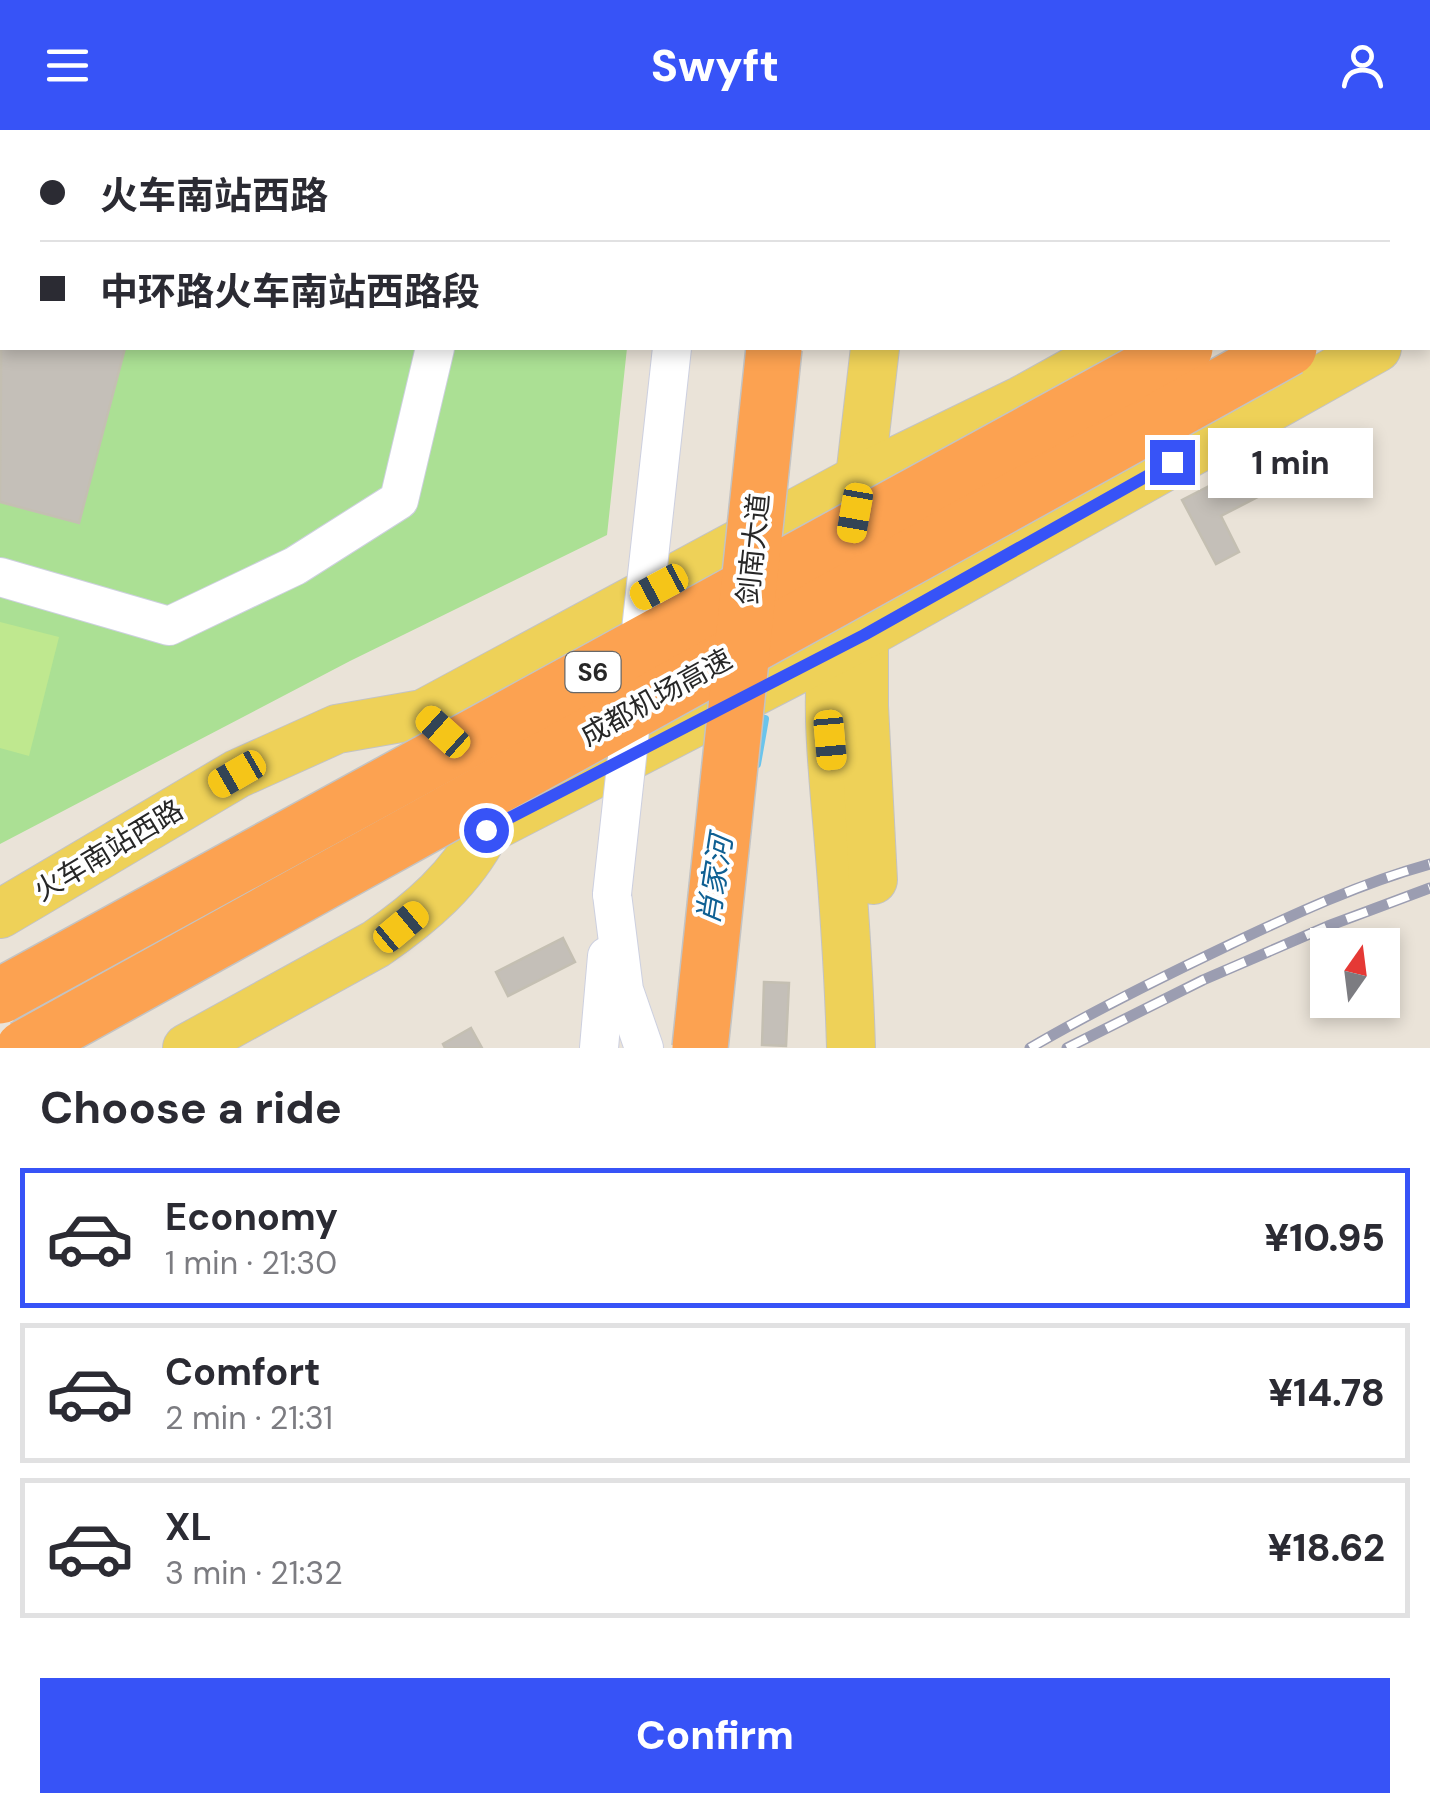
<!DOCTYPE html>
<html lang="en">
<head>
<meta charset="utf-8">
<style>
	:root { --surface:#fff; --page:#f2f2f3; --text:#2b2b33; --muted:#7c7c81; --line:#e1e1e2; --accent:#3753f7 }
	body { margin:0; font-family:"DM Sans","Noto Sans SC",sans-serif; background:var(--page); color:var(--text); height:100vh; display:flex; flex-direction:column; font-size:38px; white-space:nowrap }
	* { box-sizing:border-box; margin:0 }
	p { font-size:32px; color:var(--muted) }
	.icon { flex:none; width:55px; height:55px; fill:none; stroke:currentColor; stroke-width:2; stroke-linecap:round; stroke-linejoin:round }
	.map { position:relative; height:918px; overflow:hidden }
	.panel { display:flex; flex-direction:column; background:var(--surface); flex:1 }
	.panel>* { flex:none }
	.guide { position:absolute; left:0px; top:0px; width:1430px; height:220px; box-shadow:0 5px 15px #0003; display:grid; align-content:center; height:220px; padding:0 40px; background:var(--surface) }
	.needle { width:65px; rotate:14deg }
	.fabs { position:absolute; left:1310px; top:798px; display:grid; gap:20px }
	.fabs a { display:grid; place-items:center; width:90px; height:90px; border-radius:0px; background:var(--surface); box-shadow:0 5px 15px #0003; font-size:50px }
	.end { position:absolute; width:45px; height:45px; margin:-22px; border:12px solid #3753f7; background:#fff; box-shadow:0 0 0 5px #fff }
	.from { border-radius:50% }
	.bubble { position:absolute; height:70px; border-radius:0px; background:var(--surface); box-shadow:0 5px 15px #0003; font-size:32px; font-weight:800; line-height:70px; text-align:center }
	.car { position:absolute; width:30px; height:60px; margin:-30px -15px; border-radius:12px; box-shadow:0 0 8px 2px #0007; background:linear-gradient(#f5c518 24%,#345 0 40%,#f5c518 0 76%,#345 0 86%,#f5c518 0) }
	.guide b { display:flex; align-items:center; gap:35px; height:95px; font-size:38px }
	.guide b+b { border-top:2px solid var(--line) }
	.guide i { width:25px; height:25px; background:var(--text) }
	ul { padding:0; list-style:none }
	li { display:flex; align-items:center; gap:30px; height:140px; margin:0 20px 15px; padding:0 20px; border:5px solid var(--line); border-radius:0px }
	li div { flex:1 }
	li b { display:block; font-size:38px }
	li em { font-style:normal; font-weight:800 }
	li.current { border-color:var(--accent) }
	li>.icon { width:90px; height:90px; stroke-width:1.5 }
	h2 { padding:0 40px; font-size:45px; line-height:120px }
	.primary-button { display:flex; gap:20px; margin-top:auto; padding:20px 40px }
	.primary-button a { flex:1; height:115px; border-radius:0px; background:var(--accent); color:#fff; font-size:40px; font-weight:800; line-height:115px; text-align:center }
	header { display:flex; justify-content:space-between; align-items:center; height:130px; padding:0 40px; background:var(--accent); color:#fff; font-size:45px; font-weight:800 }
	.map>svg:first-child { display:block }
	.green { fill:#abe094 }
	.pitch { fill:#bfe88f }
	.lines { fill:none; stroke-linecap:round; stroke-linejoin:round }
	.stream { stroke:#6ac4ec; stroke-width:8 }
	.building { fill:#c4bfb8; stroke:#c4bfb2; stroke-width:2.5 }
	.minor-casing { stroke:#cdd0e0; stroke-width:40 }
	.major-casing { stroke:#c3c3c3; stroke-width:50 }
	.highway-casing { stroke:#c3c3c3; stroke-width:58 }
	.minor { stroke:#fff; stroke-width:38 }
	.major { stroke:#eed158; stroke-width:48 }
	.highway { stroke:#fca251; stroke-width:55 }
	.rail-casing { stroke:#9b9db1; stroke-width:11 }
	.rail { stroke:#fff; stroke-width:8; stroke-dasharray:22; stroke-linecap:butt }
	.minor-bridge-casing { stroke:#cdd0e0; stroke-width:40; stroke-linecap:butt }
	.highway-bridge-casing { stroke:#c3c3c3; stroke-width:58; stroke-linecap:butt }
	.minor-bridge { stroke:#fff; stroke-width:38 }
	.highway-bridge { stroke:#fca251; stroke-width:55 }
	.route { stroke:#3753f7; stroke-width:12 }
	.labels { text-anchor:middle; stroke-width:8; stroke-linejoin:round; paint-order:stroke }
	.shield { fill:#fff; stroke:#686868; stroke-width:2.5 }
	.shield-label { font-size:25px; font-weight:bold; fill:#272727 }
	.street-label { font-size:28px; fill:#272727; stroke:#fff }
	.water-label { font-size:30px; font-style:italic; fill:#0f6093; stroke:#fff }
</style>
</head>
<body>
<header><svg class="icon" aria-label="menu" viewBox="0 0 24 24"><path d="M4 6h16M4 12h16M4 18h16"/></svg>Swyft<svg class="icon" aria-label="person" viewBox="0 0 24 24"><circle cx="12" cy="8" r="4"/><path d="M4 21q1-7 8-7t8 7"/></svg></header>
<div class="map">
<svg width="1430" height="918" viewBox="0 0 1430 918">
	<rect width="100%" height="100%" fill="#eae3d8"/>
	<polygon class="green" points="0,0 650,0 2,2 2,218 627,218 607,405 350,531 0,714"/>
	<polygon class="pitch" points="0,492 59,507 29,626 0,618"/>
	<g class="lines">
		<g class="stream">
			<polyline points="822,2 822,0"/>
			<polyline points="757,634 765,589"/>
		</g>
	</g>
	<g class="building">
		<polygon points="32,0 181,0 31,2"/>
		<polygon points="253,0 324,0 332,2 253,2"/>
		<polygon points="1156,0 1282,0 1278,2"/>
		<polygon points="2,113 2,218 125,218 79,393 0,372"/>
		<polygon points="1291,314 1306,342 1221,386 1239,422 1216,434 1182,370"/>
		<polygon points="563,808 575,832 508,866 496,842"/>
		<polygon points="764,852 789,853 786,916 762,915"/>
		<polygon points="471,898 482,918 445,918 443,914"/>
	</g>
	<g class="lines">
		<defs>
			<g id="minor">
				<polyline points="486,2 487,0"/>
				<polyline points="693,2 694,0"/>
				<polyline points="0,447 169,496 295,436 399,370 435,218"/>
				<polyline points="612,764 624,860 644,918"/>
				<polyline points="599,918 607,826"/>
			</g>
			<g id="major">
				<polyline points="897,2 897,0"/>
				<polyline points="1428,45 1430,44"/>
				<polyline points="1428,190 1430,188"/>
				<polyline points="857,373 875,218"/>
				<path d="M836 493C824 562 832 633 838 702 844 774 849 846 851 918"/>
				<polyline points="864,512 864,576 873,750"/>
				<polyline points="0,784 237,644 337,599 423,584 861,348 1022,270 1116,218"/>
				<path d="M187 918 376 814C421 783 461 749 486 700L864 505 1377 218"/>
			</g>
			<g id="highway">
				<polyline points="759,2 759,0"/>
				<polyline points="1428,84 1430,82"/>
				<polyline points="1428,145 1430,143"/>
			</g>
		</defs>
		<use href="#minor" class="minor-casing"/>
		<use href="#major" class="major-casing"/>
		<use href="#highway" class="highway-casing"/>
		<use href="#minor" class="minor"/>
		<use href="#major" class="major"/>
		<use href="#highway" class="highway"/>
		<defs>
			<g id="rail">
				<path d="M1030 918C1095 880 1162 847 1229 815 1294 784 1361 753 1430 734"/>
				<polyline points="1067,918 1203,850 1328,796 1430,758"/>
			</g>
		</defs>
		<use href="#rail" class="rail-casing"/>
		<use href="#rail" class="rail"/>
		<defs>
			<polyline id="minor-bridge" points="612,764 672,218"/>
			<g id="highway-bridge">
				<polyline points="0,866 1185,218"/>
				<polyline points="24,918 1289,218"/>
				<polyline points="700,918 774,218"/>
			</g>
		</defs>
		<use href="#minor-bridge" class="minor-bridge-casing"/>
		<use href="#highway-bridge" class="highway-bridge-casing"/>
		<use href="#minor-bridge" class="minor-bridge"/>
		<use href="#highway-bridge" class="highway-bridge"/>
	</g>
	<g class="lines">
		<polyline class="route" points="486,700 864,505 1172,332"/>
	</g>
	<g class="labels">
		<rect class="shield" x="565.5" y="522" width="55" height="40" rx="8"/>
		<g class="shield-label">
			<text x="593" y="551">S6</text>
		</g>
		<g class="street-label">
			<text transform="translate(753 419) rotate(-84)" y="10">剑南大道</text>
			<text transform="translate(656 567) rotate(-29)" y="10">成都机场高速</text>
			<text transform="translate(108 720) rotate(-31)" y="10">火车南站西路</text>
		</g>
		<g class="water-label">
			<text transform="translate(715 750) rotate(-81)" y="10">肖家河</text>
		</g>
	</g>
</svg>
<div class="fabs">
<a><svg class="needle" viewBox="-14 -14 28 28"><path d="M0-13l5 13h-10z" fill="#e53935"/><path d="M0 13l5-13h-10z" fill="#7c7c81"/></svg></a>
</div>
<i class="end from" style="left:486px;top:700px"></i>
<i class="end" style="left:1172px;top:332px"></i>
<div class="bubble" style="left:1208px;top:298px;width:165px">1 min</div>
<i class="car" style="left:855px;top:383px;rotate:190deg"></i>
<i class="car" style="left:659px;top:457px;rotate:242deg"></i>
<i class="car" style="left:443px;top:602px;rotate:312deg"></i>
<i class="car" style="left:830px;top:610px;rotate:175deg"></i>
<i class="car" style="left:237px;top:644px;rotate:240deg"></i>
<i class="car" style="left:401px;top:797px;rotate:50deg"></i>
<div class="guide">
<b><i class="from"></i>火车南站西路</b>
<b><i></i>中环路火车南站西路段</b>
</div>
</div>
<section class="panel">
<h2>Choose a ride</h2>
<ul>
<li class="current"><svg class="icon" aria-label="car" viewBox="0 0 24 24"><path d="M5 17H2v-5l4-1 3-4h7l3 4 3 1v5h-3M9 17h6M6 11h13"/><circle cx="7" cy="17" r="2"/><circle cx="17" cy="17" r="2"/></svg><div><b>Economy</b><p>1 min · 21:30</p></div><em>¥10.95</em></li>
<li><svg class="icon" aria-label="car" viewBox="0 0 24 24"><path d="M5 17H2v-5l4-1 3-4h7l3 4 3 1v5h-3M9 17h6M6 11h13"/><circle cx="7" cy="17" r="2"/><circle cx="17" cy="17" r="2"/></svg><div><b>Comfort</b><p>2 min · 21:31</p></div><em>¥14.78</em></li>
<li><svg class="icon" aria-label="car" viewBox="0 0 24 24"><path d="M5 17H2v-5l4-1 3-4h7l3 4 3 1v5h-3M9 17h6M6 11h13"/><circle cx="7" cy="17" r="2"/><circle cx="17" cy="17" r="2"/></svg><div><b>XL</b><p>3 min · 21:32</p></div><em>¥18.62</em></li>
</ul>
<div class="primary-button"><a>Confirm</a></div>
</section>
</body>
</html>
